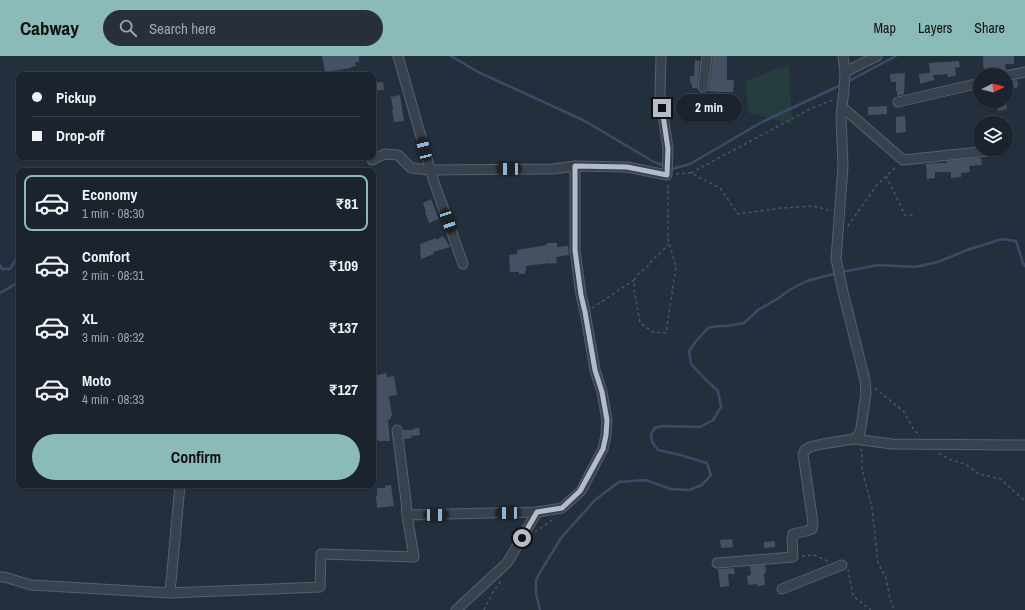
<!DOCTYPE html>
<html lang="en">
<head>
<meta charset="utf-8">
<style>
	:root { --surface:#1b232e; --page:#282f3a; --text:#f1f3f6; --muted:#a0a4aa; --line:#39404a; --accent:#8bbbb9 }
	body { margin:0; font-family:"Archivo Narrow",sans-serif; background:var(--page); color:var(--text); height:100vh; display:flex; flex-direction:column; font-size:15px; white-space:nowrap }
	* { box-sizing:border-box; margin:0 }
	p { font-size:13px; color:var(--muted) }
	.icon { flex:none; width:22px; height:22px; fill:none; stroke:currentColor; stroke-width:2; stroke-linecap:round; stroke-linejoin:round }
	.map { position:relative; flex:1; overflow:hidden }
	.sheet { position:absolute; left:16px; top:112px; width:360px; height:320px; display:flex; flex-direction:column; background:var(--surface); border-radius:8px; box-shadow:0 1px 3px #0004,0 0 0 1px var(--line) }
	.sheet>* { flex:none }
	.top-card { position:absolute; left:16px; top:16px; width:360px; height:88px; border-radius:8px; box-shadow:0 1px 3px #0004,0 0 0 1px var(--line); display:grid; align-content:center; height:88px; padding:0 16px; background:var(--surface) }
	.needle { width:26px; rotate:84deg }
	.controls { position:absolute; left:973px; top:12px; display:grid; gap:8px }
	.controls a { display:grid; place-items:center; width:40px; height:40px; border-radius:50%; background:var(--surface); box-shadow:0 1px 3px #0004,0 0 0 1px var(--line); font-size:20px }
	.end { position:absolute; width:18px; height:18px; margin:-9px; border:5px solid #b4bcc9; background:#111; box-shadow:0 0 0 2px #111 }
	.from { border-radius:50% }
	.bubble { position:absolute; height:28px; border-radius:14px; background:var(--surface); box-shadow:0 1px 3px #0004,0 0 0 1px var(--line); font-size:13px; font-weight:800; line-height:28px; text-align:center }
	.car { position:absolute; width:12px; height:24px; margin:-12px -6px; border-radius:5px; box-shadow:0 0 3px 1px #0007; background:linear-gradient(#222 24%,#8ab4d8 0 40%,#222 0 76%,#8ab4d8 0 86%,#222 0) }
	.top-card b { display:flex; align-items:center; gap:14px; height:38px; font-size:15px }
	.top-card b+b { border-top:1px solid var(--line) }
	.top-card i { width:10px; height:10px; background:var(--text) }
	ul { padding:7px 0 0; list-style:none }
	li { display:flex; align-items:center; gap:12px; height:56px; margin:0 8px 6px; padding:0 8px; border:2px solid transparent; border-radius:8px }
	li div { flex:1 }
	li b { display:block; font-size:15px }
	li em { font-style:normal; font-weight:800 }
	li.on { border-color:var(--accent) }
	li>.icon { width:36px; height:36px; stroke-width:1.5 }
	.button { display:flex; gap:8px; margin-top:auto; padding:8px 16px }
	.button a { flex:1; height:46px; border-radius:24px; background:var(--accent); color:#111; font-size:16px; font-weight:800; line-height:46px; text-align:center }
	header { display:flex; align-items:center; gap:24px; box-sizing:border-box; height:56px; padding:0 20px; background:var(--accent); color:#111 }
	header strong { font-size:19px }
	nav { display:flex; gap:22px; margin-inline-start:auto; font-size:14px }
	.search { width:280px; height:36px; background:var(--page); display:flex; align-items:center; gap:10px; box-sizing:border-box; padding:0 14px; border-radius:22px; color:var(--muted); font-size:15px }
	.map>svg:first-child { display:block }
	.green { fill:#263c3f }
	.lines { fill:none; stroke-linecap:round; stroke-linejoin:round }
	.stream { stroke:#394c67; stroke-width:2.5 }
	.building { fill:#455162 }
	.minor-casing { stroke:#565f6c; stroke-width:11 }
	.path { stroke:#44595c; stroke-width:1.5; stroke-dasharray:3 3; stroke-linecap:butt }
	.minor { stroke:#38414e; stroke-width:9 }
	.route { stroke:#b4bcc9; stroke-width:5 }
</style>
</head>
<body>
<header>
<strong>Cabway</strong>
<div class="search"><svg class="icon" aria-label="search" viewBox="0 0 24 24"><circle cx="10" cy="10" r="6"/><path d="M15 15l6 6"/></svg>Search here</div>
<nav><a>Map</a><a>Layers</a><a>Share</a></nav>
</header>
<div class="map">
<svg width="1025" height="554" viewBox="0 0 1025 554">
	<rect width="100%" height="100%" fill="#242f3e"/>
	<polygon class="green" points="789,10 792,68 749,57 745,25 777,13"/>
	<g class="lines">
		<g class="stream">
			<polyline points="451,0 478,16 585,65 654,106 665,110"/>
			<polyline points="847,26 896,0"/>
			<polyline points="670,112 672,113 690,108 762,66 841,29"/>
			<polyline points="0,209 2,213 10,213 16,203 19,202"/>
			<polyline points="842,216 878,209 915,211 938,206 967,194 1002,183 1016,185 1023,207 1025,210"/>
			<polyline points="0,237 19,226"/>
			<polyline points="540,554 536,538 536,524 542,513 561,482 595,444 619,426 645,424 671,433 689,434 702,429 711,419 707,407 680,399 658,394 652,386 651,378 655,372 662,370 700,371 713,364 721,351 718,335 707,325 691,308 689,295 696,285 708,272 718,270 727,270 744,267 758,254 777,243 791,233 807,225 837,217"/>
		</g>
	</g>
	<g class="building">
		<polygon points="322,0 359,0 359,6 355,6 356,10 351,11 351,12 325,16"/>
		<polygon points="713,0 727,0 727,24 734,24 733,36 719,36 708,35 709,32"/>
		<polygon points="983,0 1014,0 1014,8 1005,8 1006,14 1002,15 1000,19 984,19"/>
		<polygon points="695,4 700,5 697,32 692,32 692,27 690,28 690,20 694,20"/>
		<polygon points="959,5 960,11 955,12 956,20 948,21 947,18 933,19 934,24 920,28 919,18 930,17 929,7"/>
		<polygon points="905,17 904,38 897,40 897,35 896,35 896,26 891,26 890,18"/>
		<polygon points="1017,24 1018,31 1011,33 1010,25"/>
		<polygon points="383,26 384,34 373,35 373,27"/>
		<polygon points="400,39 404,65 394,66 392,54 393,53 391,41"/>
		<polygon points="1000,45 1006,45 1007,53 998,55 996,46"/>
		<polygon points="887,50 887,58 868,59 868,51"/>
		<polygon points="905,60 906,76 896,77 896,61"/>
		<polygon points="974,102 981,102 982,109 969,110 970,116 961,117 961,121 951,122 951,116 935,116 935,122 927,123 926,108 935,107 947,107 947,105"/>
		<polygon points="431,143 439,163 429,167 425,156 426,156 423,147"/>
		<polygon points="443,180 450,191 433,196 434,198 421,203 420,188 436,182 436,184"/>
		<polygon points="547,187 557,187 557,191 568,190 569,199 556,201 557,207 549,208 549,207 526,210 525,218 519,218 519,216 510,216 509,199 517,198 517,194 547,189"/>
		<polygon points="386,317 387,321 394,320 397,339 389,340 392,360 391,360 391,363 388,364 390,385 378,385 378,384 373,385 373,341 375,341 373,334 376,333 374,320"/>
		<polygon points="419,372 420,379 411,380 412,382 404,383 403,374 413,374 413,373"/>
		<polygon points="391,429 394,450 377,452 376,440 377,440 377,432 385,432 385,430"/>
		<polygon points="732,483 733,491 721,492 720,484"/>
		<polygon points="775,485 775,491 764,492 764,486"/>
		<polygon points="765,509 766,517 764,517 765,529 757,530 757,528 748,529 747,520 751,519 750,510"/>
		<polygon points="734,512 735,518 728,518 729,530 720,531 718,513"/>
	</g>
	<g class="lines">
		<defs>
			<g id="minor">
				<polyline points="398,0 433,123 463,208"/>
				<polyline points="845,16 877,0"/>
				<polyline points="1006,20 1025,16"/>
				<polyline points="703,31 707,0"/>
				<polyline points="898,46 980,27"/>
				<polyline points="842,51 903,104 988,95"/>
				<polyline points="372,104 385,98 398,99 411,112 430,114 553,113 575,110 627,111 667,119 668,93 660,38 661,0"/>
				<polyline points="397,374 406,445 407,459"/>
				<polyline points="854,383 892,388 1025,389"/>
				<polyline points="180,429 170,537 320,531 321,498 414,501 407,459 537,456 562,452 581,435 603,393 606,379 607,364 602,336 595,314 585,256 581,239 575,194 575,110"/>
				<polyline points="717,507 793,501 792,484 793,478 806,475 812,473 813,467 803,398 805,394 810,391 822,388 854,383 860,377 861,372 866,337 865,324 843,236 836,203 843,110 841,61 844,33 845,16 843,0"/>
				<polyline points="0,521 4,521 31,529 170,537"/>
				<polyline points="782,533 842,509"/>
				<polyline points="456,554 507,507 537,456"/>
			</g>
		</defs>
		<use href="#minor" class="minor-casing"/>
		<g class="path">
			<polyline points="691,117 810,53 835,43"/>
			<polyline points="676,118 691,117 720,132 738,158 782,152 813,150 832,155"/>
			<polyline points="886,120 905,159 913,159"/>
			<polyline points="848,170 876,130 897,110"/>
			<polyline points="634,224 639,217 647,211 653,203 662,196 668,188"/>
			<polyline points="592,252 634,224 634,233 640,267 653,276 666,277 676,211 668,183 668,128"/>
			<polyline points="875,332 904,356 914,374 920,380"/>
			<polyline points="860,393 862,395 862,414 872,452 878,507 886,522 890,542 894,554"/>
			<polyline points="939,397 951,404 965,408 979,418 1001,423 1021,442 1025,444"/>
			<polyline points="535,476 555,462"/>
			<polyline points="802,500 814,499 828,505"/>
			<polyline points="848,513 853,540 871,554"/>
			<polyline points="484,554 493,536 501,525"/>
		</g>
		<use href="#minor" class="minor"/>
	</g>
	<g class="lines">
		<polyline class="route" points="522,482 537,456 562,452 580,435 603,393 606,379 607,364 602,336 595,314 585,256 581,239 575,194 575,110 627,111 667,119 668,93 662,52"/>
	</g>
</svg>
<div class="controls">
<a><svg class="needle" viewBox="-14 -14 28 28"><path d="M0-13l5 13h-10z" fill="#e53935"/><path d="M0 13l5-13h-10z" fill="#a0a4aa"/></svg></a>
<a><svg class="icon" aria-label="layers" viewBox="0 0 24 24"><path d="M12 4l9 5-9 5-9-5zM3 14l9 5 9-5"/></svg></a>
</div>
<i class="end from" style="left:522px;top:482px"></i>
<i class="end" style="left:662px;top:52px"></i>
<div class="bubble" style="left:676px;top:38px;width:66px">2 min</div>
<i class="car" style="left:424px;top:93px;rotate:346deg"></i>
<i class="car" style="left:509px;top:113px;rotate:269deg"></i>
<i class="car" style="left:448px;top:165px;rotate:161deg"></i>
<i class="car" style="left:508px;top:457px;rotate:269deg"></i>
<i class="car" style="left:436px;top:459px;rotate:89deg"></i>
<div class="top-card">
<b><i class="from"></i>Pickup</b>
<b><i></i>Drop-off</b>
</div>
<section class="sheet">
<ul>
<li class="on"><svg class="icon" aria-label="car" viewBox="0 0 24 24"><path d="M5 17H2v-5l4-1 3-4h7l3 4 3 1v5h-3M9 17h6M6 11h13"/><circle cx="7" cy="17" r="2"/><circle cx="17" cy="17" r="2"/></svg><div><b>Economy</b><p>1 min · 08:30</p></div><em>₹81</em></li>
<li><svg class="icon" aria-label="car" viewBox="0 0 24 24"><path d="M5 17H2v-5l4-1 3-4h7l3 4 3 1v5h-3M9 17h6M6 11h13"/><circle cx="7" cy="17" r="2"/><circle cx="17" cy="17" r="2"/></svg><div><b>Comfort</b><p>2 min · 08:31</p></div><em>₹109</em></li>
<li><svg class="icon" aria-label="car" viewBox="0 0 24 24"><path d="M5 17H2v-5l4-1 3-4h7l3 4 3 1v5h-3M9 17h6M6 11h13"/><circle cx="7" cy="17" r="2"/><circle cx="17" cy="17" r="2"/></svg><div><b>XL</b><p>3 min · 08:32</p></div><em>₹137</em></li>
<li><svg class="icon" aria-label="car" viewBox="0 0 24 24"><path d="M5 17H2v-5l4-1 3-4h7l3 4 3 1v5h-3M9 17h6M6 11h13"/><circle cx="7" cy="17" r="2"/><circle cx="17" cy="17" r="2"/></svg><div><b>Moto</b><p>4 min · 08:33</p></div><em>₹127</em></li>
</ul>
<div class="button"><a>Confirm</a></div>
</section>
</div>
</body>
</html>
